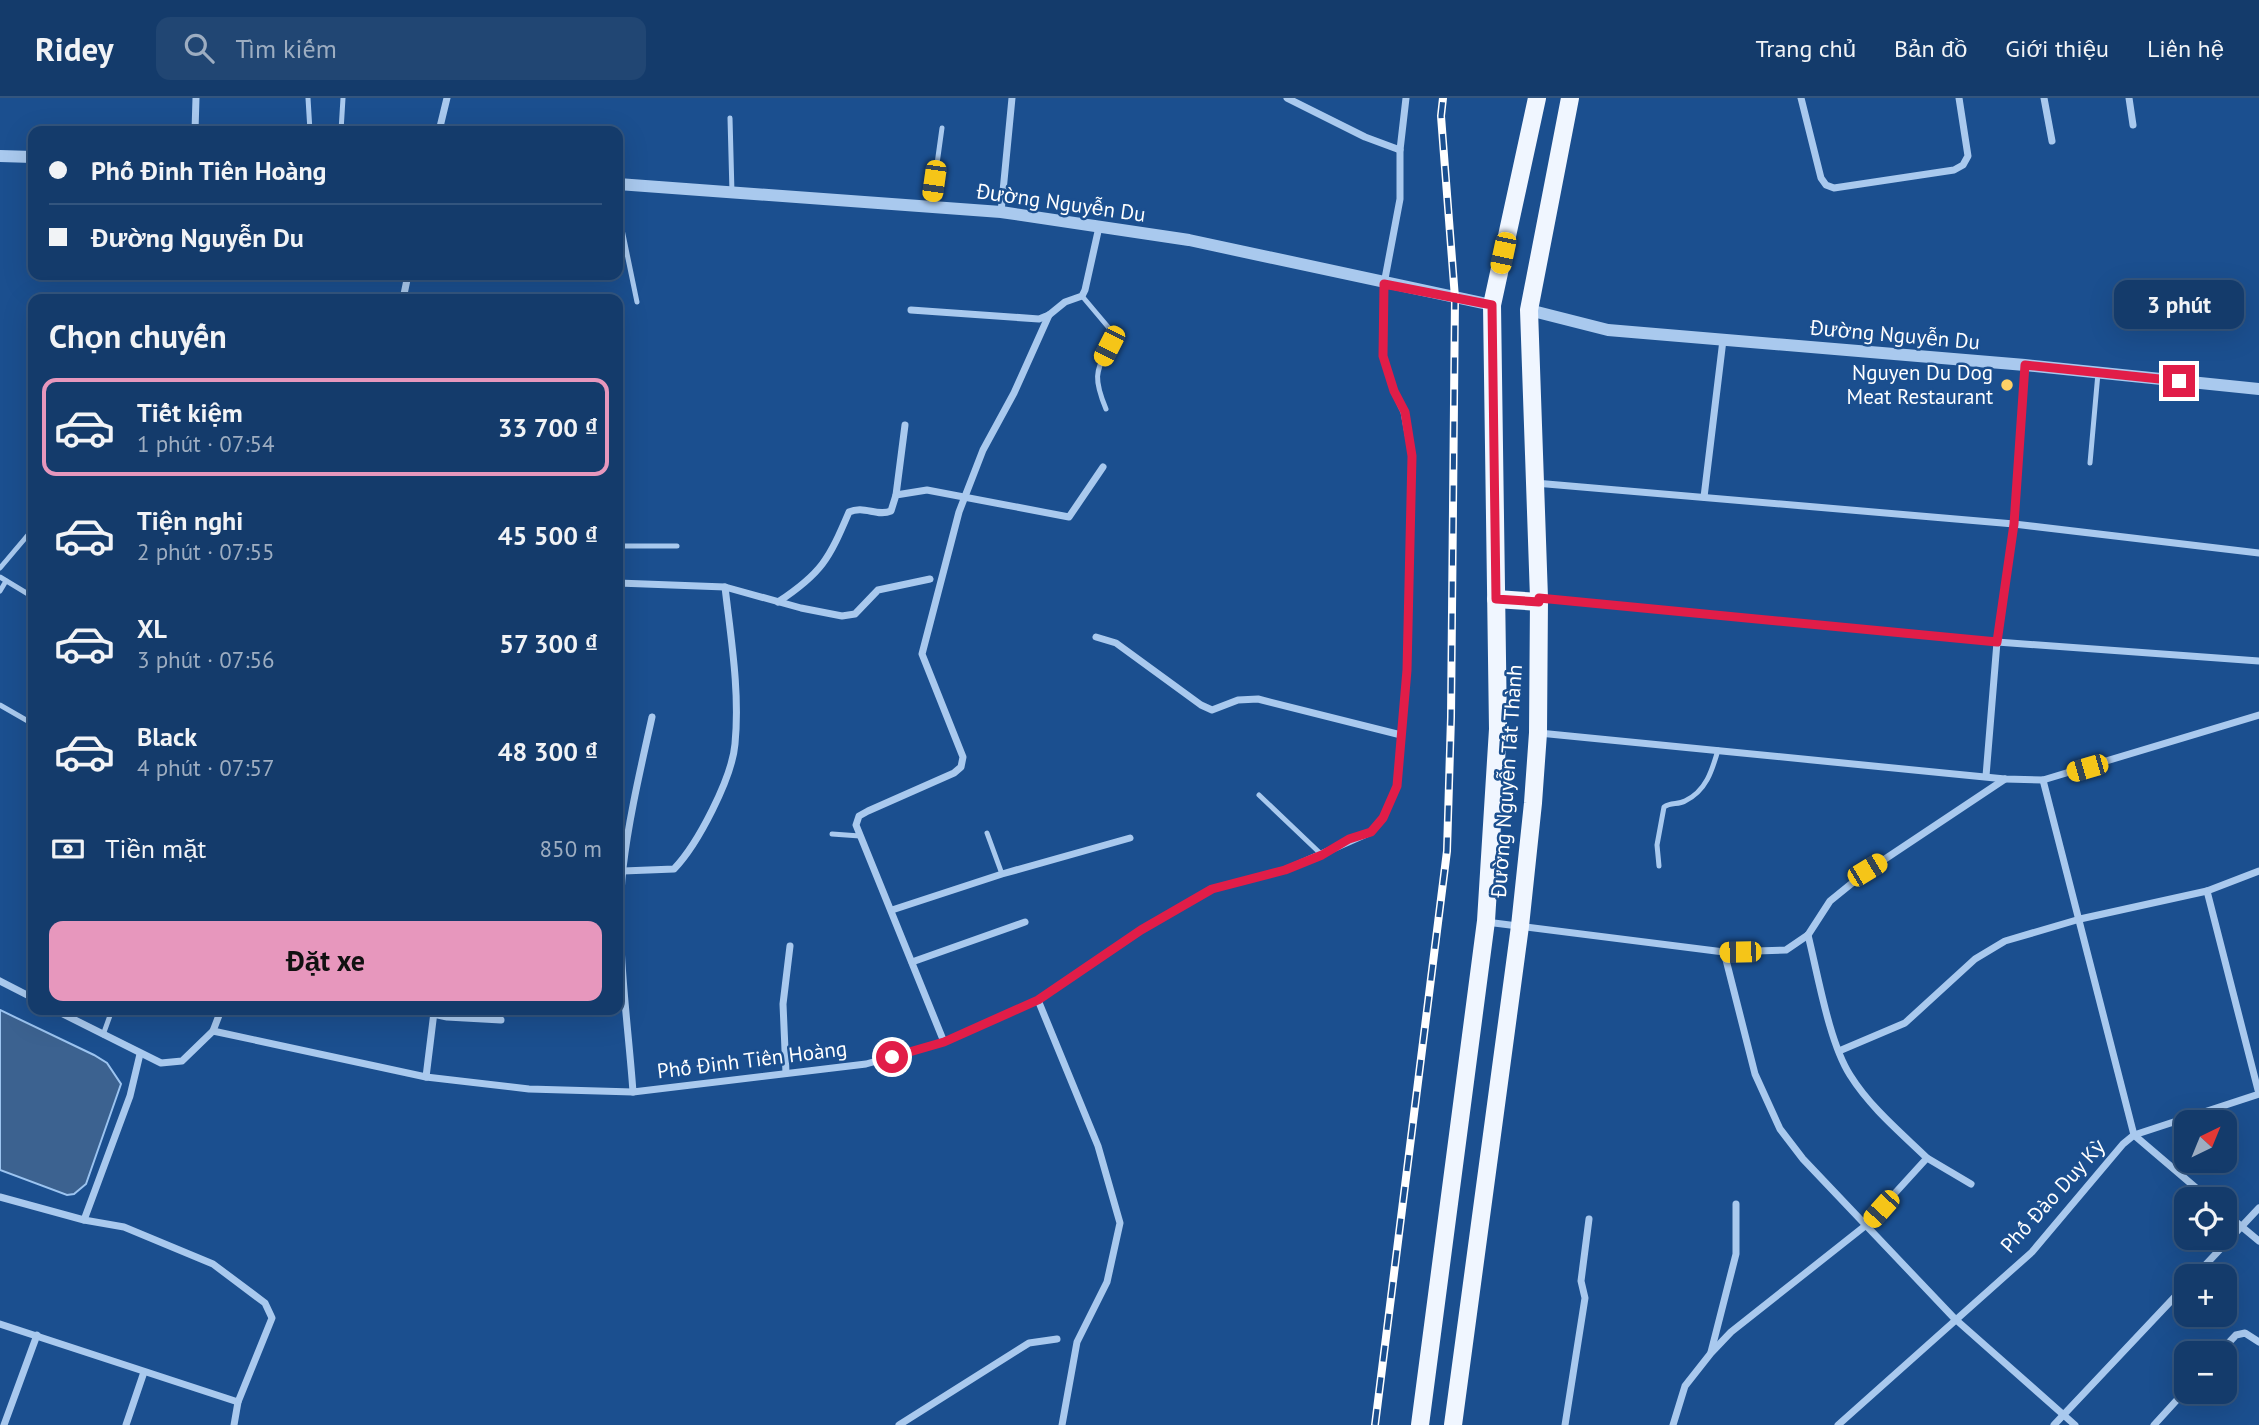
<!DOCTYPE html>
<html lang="vi">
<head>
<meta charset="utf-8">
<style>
	:root { --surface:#143b6b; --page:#214673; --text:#f1f3f6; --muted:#9dadc1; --line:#33557e; --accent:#e797bd }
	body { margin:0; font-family:"PT Sans",sans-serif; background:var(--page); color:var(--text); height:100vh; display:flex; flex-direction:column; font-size:26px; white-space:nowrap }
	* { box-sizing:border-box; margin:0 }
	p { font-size:23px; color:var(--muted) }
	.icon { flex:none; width:38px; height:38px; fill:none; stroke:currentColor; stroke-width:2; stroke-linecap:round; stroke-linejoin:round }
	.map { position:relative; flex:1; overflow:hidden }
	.sheet { position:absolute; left:28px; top:196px; width:595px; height:721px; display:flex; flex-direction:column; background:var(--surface); border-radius:14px; box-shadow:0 7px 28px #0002,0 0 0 2px var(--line) }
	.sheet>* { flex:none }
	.banner { position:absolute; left:28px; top:28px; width:595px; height:154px; border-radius:14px; box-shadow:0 7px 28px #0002,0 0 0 2px var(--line); display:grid; align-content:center; height:154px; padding:0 21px; background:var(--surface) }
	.needle { width:46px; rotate:43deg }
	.buttons { position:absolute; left:2174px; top:1012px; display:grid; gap:14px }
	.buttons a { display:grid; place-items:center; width:63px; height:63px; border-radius:14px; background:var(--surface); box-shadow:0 7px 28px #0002,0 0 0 2px var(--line); font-size:35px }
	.end { position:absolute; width:32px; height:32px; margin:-16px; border:9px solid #e11d48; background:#fff; box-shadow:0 0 0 4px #fff }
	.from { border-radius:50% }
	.bubble { position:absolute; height:49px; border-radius:14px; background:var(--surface); box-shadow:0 7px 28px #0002,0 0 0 2px var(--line); font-size:23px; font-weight:700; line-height:49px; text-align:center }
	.car { position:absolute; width:21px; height:42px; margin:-21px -10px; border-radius:9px; box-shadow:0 0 5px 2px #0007; background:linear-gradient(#f5c518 24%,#345 0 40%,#f5c518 0 76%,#345 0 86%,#f5c518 0) }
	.banner b { display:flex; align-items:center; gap:24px; height:66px; font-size:26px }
	.banner b+b { border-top:2px solid var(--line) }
	.banner i { width:18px; height:18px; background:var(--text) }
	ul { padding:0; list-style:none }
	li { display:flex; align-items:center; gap:21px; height:98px; margin:0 14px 10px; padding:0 7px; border:4px solid transparent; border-radius:14px }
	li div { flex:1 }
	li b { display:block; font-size:26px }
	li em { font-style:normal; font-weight:700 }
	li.active { border-color:var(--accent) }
	li>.icon { width:63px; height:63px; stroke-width:1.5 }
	h2 { padding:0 21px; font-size:32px; line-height:84px }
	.pay { display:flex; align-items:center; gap:18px; height:77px; padding:0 21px; font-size:26px }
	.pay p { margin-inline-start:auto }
	.button { display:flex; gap:14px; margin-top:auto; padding:14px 21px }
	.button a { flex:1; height:80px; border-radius:14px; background:var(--accent); color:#111; font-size:28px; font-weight:700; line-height:80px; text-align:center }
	header { display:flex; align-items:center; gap:42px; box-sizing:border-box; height:98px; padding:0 35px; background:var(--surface); border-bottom:2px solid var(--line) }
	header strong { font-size:33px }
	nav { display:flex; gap:38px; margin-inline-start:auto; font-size:24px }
	.search { width:490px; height:63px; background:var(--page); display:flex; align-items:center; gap:18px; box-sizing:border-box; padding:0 24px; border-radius:14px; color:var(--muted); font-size:26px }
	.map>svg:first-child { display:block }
	.water { fill:#3c6290; stroke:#9cc4f0; stroke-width:2 }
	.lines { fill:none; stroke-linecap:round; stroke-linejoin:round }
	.service { stroke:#a9c9ee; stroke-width:5 }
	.minor { stroke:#a9c9ee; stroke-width:7 }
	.tertiary { stroke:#a9c9ee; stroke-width:12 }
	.primary { stroke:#f0f6ff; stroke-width:18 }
	.rail-casing { stroke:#fff; stroke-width:8 }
	.rail { stroke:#1b4f8f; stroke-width:5; stroke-dasharray:16; stroke-linecap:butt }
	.route { stroke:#e11d48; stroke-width:9 }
	.poi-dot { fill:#ffd166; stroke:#1b4f8f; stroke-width:2.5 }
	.labels { text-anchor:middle; stroke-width:5; stroke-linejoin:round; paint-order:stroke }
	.street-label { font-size:21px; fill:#fff; stroke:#1b4f8f }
	.poi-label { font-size:21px; fill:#fff; stroke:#1b4f8f; text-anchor:end }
</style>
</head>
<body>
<header>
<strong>Ridey</strong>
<div class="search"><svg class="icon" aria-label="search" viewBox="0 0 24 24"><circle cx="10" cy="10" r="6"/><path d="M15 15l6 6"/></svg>Tìm kiếm</div>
<nav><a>Trang chủ</a><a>Bản đồ</a><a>Giới thiệu</a><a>Liên hệ</a></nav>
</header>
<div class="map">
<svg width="2259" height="1327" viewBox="0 0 2259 1327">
	<rect width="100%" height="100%" fill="#1b4f8f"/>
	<polygon class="water" points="0,912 94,957 107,965 121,986 86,1086 74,1096 67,1097 0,1072"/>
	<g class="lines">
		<g class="service">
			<polyline points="308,0 310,33"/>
			<polyline points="730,20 732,95"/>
			<polyline points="341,33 343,0"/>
			<polyline points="931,109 942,30"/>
			<polyline points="618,112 637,204"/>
			<path d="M1082 198 1114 236C1099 272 1090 272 1106 311"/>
			<polyline points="2090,365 2098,275"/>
			<polyline points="618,448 677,448"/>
			<polyline points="0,470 33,431"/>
			<polyline points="0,479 33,499"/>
			<polyline points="0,493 6,483"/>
			<polyline points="32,554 33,554"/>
			<polyline points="0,607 33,626"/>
			<polyline points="1259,697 1322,757"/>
			<polyline points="987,735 1002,776"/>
			<polyline points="832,736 860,738"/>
			<path d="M1659 768 1657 747 1664 709C1671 704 1678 707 1685 703 1706 693 1712 673 1718 652"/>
			<polyline points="103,937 112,912"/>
		</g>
		<g class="minor">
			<polyline points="1287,0 1365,39 1400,52"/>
			<polyline points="1801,0 1821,80 1826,87 1834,90 1954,72 1963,67 1968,58 1959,0"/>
			<polyline points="2044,0 2052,43"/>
			<polyline points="2129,0 2133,27"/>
			<polyline points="195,33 196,0"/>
			<polyline points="439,33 447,0"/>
			<polyline points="1001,114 1012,0"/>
			<polyline points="403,201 408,177"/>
			<polyline points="911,212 1039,221 1049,217 1065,204 1082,198 1085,192 1099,129"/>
			<polyline points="1535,385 2014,426 2259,455"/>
			<polyline points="896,397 905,327"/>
			<polyline points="1704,399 1723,242"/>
			<polyline points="618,485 725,489 801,510 842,518 855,516 878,492 930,481"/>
			<polyline points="1539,500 1997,544 2259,563"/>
			<path d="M778 504C822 475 829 461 849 414 864 407 877 419 891 413L896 397 927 392 1069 419 1103 369"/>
			<polyline points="1096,539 1116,545 1201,607 1212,612 1238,602 1258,601 1401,637"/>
			<polyline points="1539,635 2005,681 2043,682 2259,617"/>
			<polyline points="1986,678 1997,544 2014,426 2025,267"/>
			<polyline points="2043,682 2134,1037 2209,1101"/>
			<path d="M623 773 674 771C698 746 732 680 735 646 740 594 731 541 725 489"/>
			<polyline points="892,812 1002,776 1130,740"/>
			<polyline points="1486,824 1724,854 1786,852 1808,837 1830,803 1867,773 2005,681"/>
			<polyline points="1724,854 1755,976 1780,1031 1803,1061 1954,1220 2075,1327"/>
			<polyline points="912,864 1025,824"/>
			<polyline points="0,883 33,900"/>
			<polyline points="1038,902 1098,1048 1120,1125 1107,1184 1077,1244 1062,1327"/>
			<polyline points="55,912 161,965 182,963 213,933 426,979 529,991 633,994 866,966 944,944 1038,902 1141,832 1212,791 1285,772 1371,734 1383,720 1397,688 1407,572 1412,357 1404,314 1394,293 1383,258 1384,186 1400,101 1400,52 1406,0"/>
			<polyline points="414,912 447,919 501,922"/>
			<polyline points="213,933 221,912"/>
			<polyline points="944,944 856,727 859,718 868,713 954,675 961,669 963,659 922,556 959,414 983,352 1014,295 1049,217"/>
			<polyline points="1839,953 1905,925 1975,861 2005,843 2080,821 2207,793 2259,773"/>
			<polyline points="786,975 783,906 790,848"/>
			<polyline points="426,979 434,914"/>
			<path d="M633 994C628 922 615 842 623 770 629 719 641 669 652 619"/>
			<polyline points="1927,1060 1971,1086"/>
			<polyline points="0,1099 84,1122 124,1129 213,1166 265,1205 272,1220 238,1304 234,1327"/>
			<polyline points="2224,1114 2259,1143"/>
			<polyline points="84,1122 130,998 140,956"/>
			<polyline points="2195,1178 2259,1110"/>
			<polyline points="0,1226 238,1304"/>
			<polyline points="1711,1254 1736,1156 1736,1106"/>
			<polyline points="2219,1255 2236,1237 2245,1235 2259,1244"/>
			<polyline points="4,1327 37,1237"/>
			<polyline points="126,1327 144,1274"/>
			<polyline points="899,1327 1029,1245 1057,1241"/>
			<polyline points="1565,1327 1585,1200 1581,1183 1589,1121"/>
			<path d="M1673 1327 1685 1288 1711 1255 1731 1234 1865 1128 1927 1060C1900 1034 1870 1009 1850 977 1829 944 1818 877 1808 837"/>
			<polyline points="1838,1327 2032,1154 2123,1046 2134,1037 2259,996 2207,793"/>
			<polyline points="2054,1327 2186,1187"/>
			<polyline points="2154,1327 2186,1292"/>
		</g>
		<g class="tertiary">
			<polyline points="0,58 33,59"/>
			<polyline points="618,86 1001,114 1189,142 1492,207"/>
			<polyline points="1529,212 1608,232 2025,267 2259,291"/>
		</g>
		<g class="primary">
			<polyline points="1496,501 1539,504"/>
			<polyline points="1420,1327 1486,823 1498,631 1492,207 1537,0"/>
			<polyline points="1453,1327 1520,828 1533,705 1538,635 1539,500 1529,212 1570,0"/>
		</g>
		<defs>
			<polyline id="rail" points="1375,1327 1447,753 1451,619 1455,200 1441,18 1443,0"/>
		</defs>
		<use href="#rail" class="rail-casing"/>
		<use href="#rail" class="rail"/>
	</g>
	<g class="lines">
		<polyline class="route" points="892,959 944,944 1038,902 1141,832 1212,791 1285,772 1322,757 1349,741 1371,734 1383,720 1397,688 1407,572 1412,358 1405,314 1394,293 1383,258 1384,186 1492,207 1496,501 1539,504 1539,500 1997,544 2014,426 2025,267 2179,283"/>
	</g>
	<circle class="poi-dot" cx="2007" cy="287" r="7"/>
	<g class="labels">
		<g class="street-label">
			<text transform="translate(1061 105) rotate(8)" y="7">Đường Nguyễn Du</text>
			<text transform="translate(1895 237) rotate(5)" y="7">Đường Nguyễn Du</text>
			<text transform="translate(1507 683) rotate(-86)" y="7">Đường Nguyễn Tất Thành</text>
			<text transform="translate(752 962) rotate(-7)" y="7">Phố Đinh Tiên Hoàng</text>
			<text transform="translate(2053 1098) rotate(-48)" y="7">Phố Đào Duy Kỳ</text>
		</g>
		<g class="poi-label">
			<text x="1993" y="282">Nguyen Du Dog<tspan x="1993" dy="24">Meat Restaurant</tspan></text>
		</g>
	</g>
</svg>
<div class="buttons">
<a><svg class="needle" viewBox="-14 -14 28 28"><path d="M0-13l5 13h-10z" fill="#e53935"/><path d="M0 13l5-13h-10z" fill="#9dadc1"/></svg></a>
<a><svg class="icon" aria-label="locate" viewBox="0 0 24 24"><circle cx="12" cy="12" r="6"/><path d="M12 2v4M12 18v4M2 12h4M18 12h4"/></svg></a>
<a>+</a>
<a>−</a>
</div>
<i class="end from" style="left:892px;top:959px"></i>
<i class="end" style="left:2179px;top:283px"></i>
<div class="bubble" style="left:2114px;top:182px;width:130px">3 phút</div>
<i class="car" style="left:934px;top:83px;rotate:188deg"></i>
<i class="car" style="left:1503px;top:155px;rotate:192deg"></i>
<i class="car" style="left:1109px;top:248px;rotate:207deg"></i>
<i class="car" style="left:2087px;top:670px;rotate:254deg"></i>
<i class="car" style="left:1867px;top:772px;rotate:59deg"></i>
<i class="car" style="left:1740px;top:854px;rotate:269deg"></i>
<i class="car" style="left:1881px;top:1111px;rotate:222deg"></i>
<div class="banner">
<b><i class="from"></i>Phố Đinh Tiên Hoàng</b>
<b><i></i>Đường Nguyễn Du</b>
</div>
<section class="sheet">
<h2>Chọn chuyến</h2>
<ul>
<li class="active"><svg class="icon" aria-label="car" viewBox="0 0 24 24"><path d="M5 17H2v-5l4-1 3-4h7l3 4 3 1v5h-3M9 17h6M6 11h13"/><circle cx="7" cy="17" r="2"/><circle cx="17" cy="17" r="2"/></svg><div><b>Tiết kiệm</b><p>1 phút · 07:54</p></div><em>33 700 ₫</em></li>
<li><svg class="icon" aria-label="car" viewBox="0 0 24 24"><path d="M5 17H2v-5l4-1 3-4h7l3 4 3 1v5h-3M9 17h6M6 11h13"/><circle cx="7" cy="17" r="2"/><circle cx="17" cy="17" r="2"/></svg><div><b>Tiện nghi</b><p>2 phút · 07:55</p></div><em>45 500 ₫</em></li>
<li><svg class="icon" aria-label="car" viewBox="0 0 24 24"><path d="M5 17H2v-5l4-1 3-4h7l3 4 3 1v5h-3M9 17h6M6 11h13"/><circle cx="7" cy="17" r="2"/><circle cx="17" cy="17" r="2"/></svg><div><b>XL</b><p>3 phút · 07:56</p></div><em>57 300 ₫</em></li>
<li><svg class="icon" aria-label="car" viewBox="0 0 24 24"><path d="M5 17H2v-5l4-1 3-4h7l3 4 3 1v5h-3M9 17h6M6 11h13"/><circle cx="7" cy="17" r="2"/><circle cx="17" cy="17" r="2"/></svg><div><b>Black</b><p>4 phút · 07:57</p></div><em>48 300 ₫</em></li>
</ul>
<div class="pay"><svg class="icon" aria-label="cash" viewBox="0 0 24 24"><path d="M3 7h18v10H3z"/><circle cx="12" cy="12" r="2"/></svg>Tiền mặt<p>850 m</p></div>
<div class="button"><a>Đặt xe</a></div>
</section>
</div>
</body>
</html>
